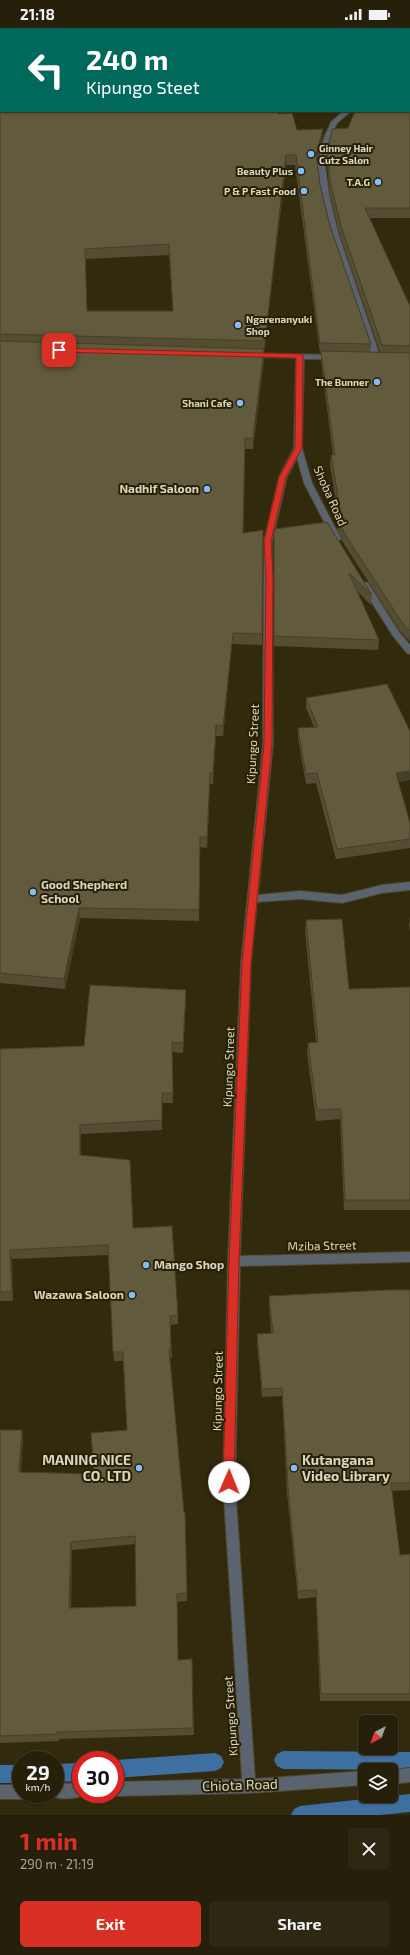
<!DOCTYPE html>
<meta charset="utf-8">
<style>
body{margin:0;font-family:"Exo 2",sans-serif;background:#2e2813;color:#f1f3f6;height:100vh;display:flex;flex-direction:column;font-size:15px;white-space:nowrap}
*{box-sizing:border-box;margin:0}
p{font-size:13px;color:#a4a39c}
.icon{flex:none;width:22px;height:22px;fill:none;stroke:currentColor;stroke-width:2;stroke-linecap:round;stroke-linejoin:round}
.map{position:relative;height:1787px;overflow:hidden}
.details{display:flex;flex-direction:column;background:#26200a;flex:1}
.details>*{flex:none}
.banner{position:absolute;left:0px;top:0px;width:410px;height:84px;box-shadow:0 1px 3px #0004,0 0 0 1px #423e2b;background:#00695c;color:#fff;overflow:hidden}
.needle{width:26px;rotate:221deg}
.fabs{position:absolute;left:358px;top:1687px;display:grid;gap:8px}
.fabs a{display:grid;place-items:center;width:40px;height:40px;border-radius:6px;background:#26200a;box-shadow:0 1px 3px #0004,0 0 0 1px #423e2b;font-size:20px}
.speed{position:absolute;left:12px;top:1723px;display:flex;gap:8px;font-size:20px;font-weight:700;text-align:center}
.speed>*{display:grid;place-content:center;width:52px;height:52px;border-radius:50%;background:#26200a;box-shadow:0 1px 3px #0004,0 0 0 1px #423e2b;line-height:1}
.speed small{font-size:10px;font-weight:400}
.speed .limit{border:6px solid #d22;background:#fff;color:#111}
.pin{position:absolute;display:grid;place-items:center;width:34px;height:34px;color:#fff;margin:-17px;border-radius:8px;box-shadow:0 2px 6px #0006}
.me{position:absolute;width:44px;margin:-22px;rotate:1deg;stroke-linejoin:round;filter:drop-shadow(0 0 3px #0008)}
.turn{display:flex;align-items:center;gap:14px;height:84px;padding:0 20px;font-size:18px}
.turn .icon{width:52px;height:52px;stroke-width:2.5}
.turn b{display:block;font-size:28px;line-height:34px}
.round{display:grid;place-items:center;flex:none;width:42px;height:42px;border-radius:6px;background:#2e2813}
.overview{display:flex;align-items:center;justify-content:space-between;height:68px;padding:0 20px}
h1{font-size:24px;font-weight:700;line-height:30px;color:#d93025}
.action{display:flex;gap:8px;margin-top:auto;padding:8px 20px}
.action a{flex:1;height:46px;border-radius:6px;background:#d93025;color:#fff;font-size:16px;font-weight:700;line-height:46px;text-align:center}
.action a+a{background:#2e2813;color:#f1f3f6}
.status{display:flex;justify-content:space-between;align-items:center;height:28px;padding:0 20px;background:#26200a;direction:ltr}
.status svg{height:11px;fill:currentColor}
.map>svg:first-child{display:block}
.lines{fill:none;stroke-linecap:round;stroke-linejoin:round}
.stream{fill:#3e6fa1;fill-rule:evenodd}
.minor-casing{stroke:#4d462a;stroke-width:2}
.minor{fill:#5a636e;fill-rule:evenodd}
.wall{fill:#544d34;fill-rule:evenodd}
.shaded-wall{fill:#453f2a}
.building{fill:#625a3c;stroke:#453f2a;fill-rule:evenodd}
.route{fill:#d93025;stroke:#8d1f18}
.poi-dot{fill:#82bcfa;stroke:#282003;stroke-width:1.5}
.labels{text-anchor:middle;stroke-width:4;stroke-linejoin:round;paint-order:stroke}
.far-poi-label{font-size:10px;font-weight:bold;fill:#dad6c5;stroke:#282003;text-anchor:end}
.poi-label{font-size:12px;font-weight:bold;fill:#dad6c5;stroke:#282003;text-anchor:end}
.street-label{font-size:12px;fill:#dad6c5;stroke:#282003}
.near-poi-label{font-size:14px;font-weight:bold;fill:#dad6c5;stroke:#282003;text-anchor:end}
.near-street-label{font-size:14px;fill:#dad6c5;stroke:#282003}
</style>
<div class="status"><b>21:18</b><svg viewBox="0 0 49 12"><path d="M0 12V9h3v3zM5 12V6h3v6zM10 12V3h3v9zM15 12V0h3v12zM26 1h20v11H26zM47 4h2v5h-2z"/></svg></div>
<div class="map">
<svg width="410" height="1787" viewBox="0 0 410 1787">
<rect width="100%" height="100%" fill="#322a0d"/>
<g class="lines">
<g class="stream">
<rect x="409" y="17" width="1" height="6"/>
<rect x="0" y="40" width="1" height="6"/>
<path d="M283,1723L410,1724V1742L283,1741L277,1738L274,1732L277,1726Z"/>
<path d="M215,1725L221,1728L224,1734L221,1740L215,1743L115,1750V1732Z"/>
<path d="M81,1735V1753L55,1754V1736Z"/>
<rect x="0" y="1737" width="21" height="18"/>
<path d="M410,1766V1784L380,1787H291L294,1781L300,1778Z"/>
</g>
<defs>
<g id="minor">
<rect x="409" y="3" width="1" height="4"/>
<rect x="0" y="27" width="1" height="4"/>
<path d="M409,58H410L409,63Z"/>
<path d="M344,83H351L337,95L330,110L325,136L329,167L339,208L381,331L377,333L373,331L331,208L321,167L317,136L324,110L331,94Z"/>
<path d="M247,325L334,327L338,329L334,331H304L302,420L312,455L341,511L337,514L333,511L304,455L297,430L287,449L272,513L273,716L258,867L300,863L342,867L382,857L410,854V862L382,865L342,875L300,871L257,874L251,935L240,1228L410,1224V1234L240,1238L235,1455L255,1751L365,1743V1757L249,1765L115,1768L111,1766H115V1754L242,1751L223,1455L228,1233L241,935L263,716L264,513L279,449L294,420L296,330L250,329L246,327Z"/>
<path d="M365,554L368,555L399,604L410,617V626L407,625L393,608L362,559L361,557Z"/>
<path d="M410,1740V1754L391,1756V1742Z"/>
<path d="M81,1755V1766H86C79,1771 55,1773 50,1766H55V1756Z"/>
<path d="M0,1757H21V1766H27L26,1769L21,1771H0Z"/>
</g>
</defs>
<use href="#minor" class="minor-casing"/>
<use href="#minor" class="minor"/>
</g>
<g class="wall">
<path d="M0,0H255V1H1V7H0Z"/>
<path d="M0,68L1,83L278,86L297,102L323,101L322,111L317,132L320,157L330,198L371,316L370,324H380L340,208L330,167L327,136V126L348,100L409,83L410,70V190H369L409,276H410V613H409L400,603L344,516L337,502L338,492H339L330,437L331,427H333L321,333V325H320L295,137H286L264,324V332L253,421H245L243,505L262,606V617L232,616L223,708H216L213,756H210L207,820L200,819L199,893L80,890L65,961L0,955ZM169,227L173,283H87L85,231Z"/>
<path d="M327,494L372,567L371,577L357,563L379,612L378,622L274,618V501Z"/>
<path d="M306,670L410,703V752L398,754L410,795V820L336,831L316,755L306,756L298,710V700L314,699L306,680Z"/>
<path d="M410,889V904L409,897Z"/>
<path d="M306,892L349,961L410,959V1182H344L340,1091L316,1093L307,1025L308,1015L316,1014L305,903Z"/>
<path d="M186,962V972L183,1025L172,1024L173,1075H162V1102L81,1106V1127L133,1200L178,1287V1296L170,1297L172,1330H170L184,1484H185L187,1573L177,1574L178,1632L192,1631L194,1707L59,1711V1713L0,1715V1402H22L23,1410L21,1445L94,1446L127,1402L123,1333H114L108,1227L12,1231L13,1273H0V1021L84,1018ZM135,1516L136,1578L71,1580L72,1522Z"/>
<path d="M410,1262V1462L392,1463L400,1527L410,1526V1673H320L316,1569L298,1571L287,1465L282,1368L262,1369L257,1314V1306L271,1305L269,1276V1268Z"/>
</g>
<g class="shaded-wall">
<path d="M323,101L322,111L316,136V126Z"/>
<path d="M286,127V137L264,324L265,313Z"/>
<path d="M264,321V332L253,421V410Z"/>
<path d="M410,603V613H409Z"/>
<path d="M233,605L232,616L223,708V698Z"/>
<path d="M216,697V708L213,756V745Z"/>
<path d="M410,743V752L395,755L396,745Z"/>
<path d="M210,745V756L207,820V809Z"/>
<path d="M79,880L80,890L65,961L64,951Z"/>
<path d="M186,962V972L183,1025V1015Z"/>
<path d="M80,1097L81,1106V1137L80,1127Z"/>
<path d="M10,1222L12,1231L13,1273L12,1263Z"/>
<path d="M22,1402L23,1410L20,1453L19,1444Z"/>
<path d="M71,1514L72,1522L70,1587L69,1580Z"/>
</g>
<g class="building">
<rect x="82" y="0" width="173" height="1"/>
<path d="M0,68H1V83H277L278,86L292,85L297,102L323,101L316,126L320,157L330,198L371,316L320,315L296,127H286L265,313L0,306ZM169,216L173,283H87L85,221Z"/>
<path d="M409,70H410V180H365L409,276H410V318L382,317L341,198L331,157L327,126L332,101L348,100L355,83H409Z"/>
<path d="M0,313L264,321L253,410H245L243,505L263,502L262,606L233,605L223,698L216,697L213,745H210L207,809H200L199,882L79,880L64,951L0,945Z"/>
<path d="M321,323L410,325V603L401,593L345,506L338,492H342L331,427H335Z"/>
<path d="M327,494L372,567L349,545L379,612L274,608V501Z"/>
<path d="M387,656L410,703V743L396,745L410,795V811L337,821L317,745L306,746L298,700L318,699L306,670Z"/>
<path d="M342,891L349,961L410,959V1172H345L341,1081L317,1082L308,1015L318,1014L306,892Z"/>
<path d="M90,957L186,962L183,1015L172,1014L173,1065H162V1092L80,1097V1127L130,1132L133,1200L172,1198L178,1287L170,1288L171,1321H169L184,1484H185L187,1565L177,1566L178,1632L192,1631L193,1700L57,1704V1706L0,1708V1402H22L19,1444L94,1446L91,1405L127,1402L123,1324H113L108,1217L10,1222L12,1263L0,1264V1021L84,1018ZM135,1508L136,1578L69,1580L71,1514Z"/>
<path d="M387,1262H410V1455H391L400,1527L410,1526V1666H321L316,1562L298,1563L288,1458L282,1360L262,1361L257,1306L273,1305L269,1268Z"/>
</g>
<path class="route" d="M59,320L300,326L303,328L302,420L286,449L271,513L273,549L272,716L251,935L239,1233L234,1454L233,1458L229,1460L225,1458L223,1454L229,1233L242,935L264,716L266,549L264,513L279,449L295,420L296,330L57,324L56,322Z"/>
<g class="poi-dot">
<circle cx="311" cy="126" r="4"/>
<circle cx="301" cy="143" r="4"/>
<circle cx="378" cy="154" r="4"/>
<circle cx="304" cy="163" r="4"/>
<circle cx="238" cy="297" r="4"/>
<circle cx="377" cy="354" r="4"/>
<circle cx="240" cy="375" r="4"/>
<circle cx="207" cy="461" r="4"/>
<circle cx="33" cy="864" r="4"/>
<circle cx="146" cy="1237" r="4"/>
<circle cx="132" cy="1267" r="4"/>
<circle cx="139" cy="1440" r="4"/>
<circle cx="294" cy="1440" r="4"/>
</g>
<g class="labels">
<g class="far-poi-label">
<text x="319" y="124" text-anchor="start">Ginney Hair<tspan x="319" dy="12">Cutz Salon</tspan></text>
<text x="293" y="147">Beauty Plus</text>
<text x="370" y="158">T.A.G</text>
<text x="296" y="167">P &amp; P Fast Food</text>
<text x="246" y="295" text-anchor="start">Ngarenanyuki<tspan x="246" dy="12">Shop</tspan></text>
<text x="369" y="358">The Bunner</text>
<text x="232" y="379">Shani Cafe</text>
</g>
<g class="poi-label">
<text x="199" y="465">Nadhif Saloon</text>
<text x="41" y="861" text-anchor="start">Good Shepherd<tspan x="41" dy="14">School</tspan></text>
<text x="154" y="1241" text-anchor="start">Mango Shop</text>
<text x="124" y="1271">Wazawa Saloon</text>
</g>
<g class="street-label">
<text transform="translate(330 468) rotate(66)" y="4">Shoba Road</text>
<text transform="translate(253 716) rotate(-87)" y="4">Kipungo Street</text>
<text transform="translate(229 1039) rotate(-88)" y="4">Kipungo Street</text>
<text transform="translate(322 1218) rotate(-1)" y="4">Mziba Street</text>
<text transform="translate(218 1363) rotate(-89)" y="4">Kipungo Street</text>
<text transform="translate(231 1688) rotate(-94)" y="4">Kipungo Street</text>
</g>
<g class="near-poi-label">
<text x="131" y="1437">MANING NICE<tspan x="131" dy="16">CO. LTD</tspan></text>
<text x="302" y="1437" text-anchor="start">Kutangana<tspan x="302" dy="16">Video Library</tspan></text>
</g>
<g class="near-street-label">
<text transform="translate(240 1757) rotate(-2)" y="5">Chiota Road</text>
</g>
</g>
</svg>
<div class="fabs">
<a><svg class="needle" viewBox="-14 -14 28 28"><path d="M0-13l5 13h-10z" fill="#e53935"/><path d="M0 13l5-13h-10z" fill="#a4a39c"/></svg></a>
<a><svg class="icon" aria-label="layers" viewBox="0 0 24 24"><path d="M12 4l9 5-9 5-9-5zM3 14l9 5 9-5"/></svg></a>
</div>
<div class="speed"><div>29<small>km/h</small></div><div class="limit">30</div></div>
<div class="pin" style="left:59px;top:322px;background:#d93025"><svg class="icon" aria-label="arrive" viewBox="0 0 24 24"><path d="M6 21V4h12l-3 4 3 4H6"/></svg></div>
<svg class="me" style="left:229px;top:1454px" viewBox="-20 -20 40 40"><circle r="19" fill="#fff"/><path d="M0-13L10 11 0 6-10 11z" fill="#d93025"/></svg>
<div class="banner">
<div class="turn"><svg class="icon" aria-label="left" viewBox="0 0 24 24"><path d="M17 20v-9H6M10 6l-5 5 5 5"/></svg><div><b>240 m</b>Kipungo Steet</div></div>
</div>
</div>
<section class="details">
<div class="overview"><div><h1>1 min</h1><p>290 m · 21:19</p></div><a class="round"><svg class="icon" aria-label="close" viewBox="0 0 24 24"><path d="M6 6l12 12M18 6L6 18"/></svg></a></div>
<div class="action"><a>Exit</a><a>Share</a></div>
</section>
